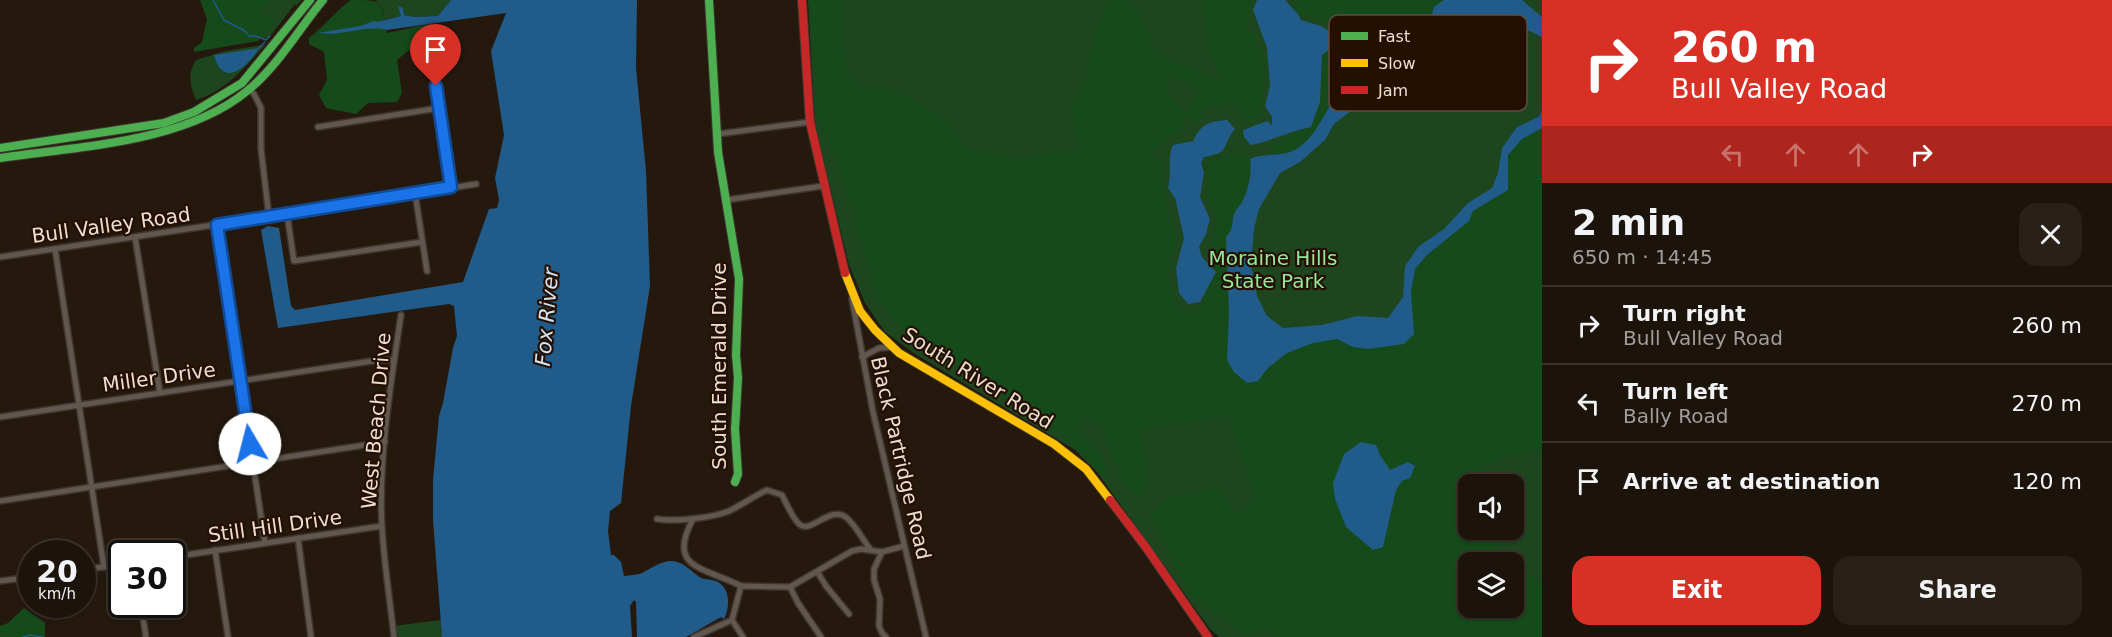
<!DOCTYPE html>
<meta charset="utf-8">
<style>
body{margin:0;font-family:"DejaVu Sans",sans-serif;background:#292018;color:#f1f3f6;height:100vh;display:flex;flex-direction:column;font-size:22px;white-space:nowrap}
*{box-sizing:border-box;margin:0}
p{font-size:20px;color:#a09e9c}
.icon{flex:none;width:33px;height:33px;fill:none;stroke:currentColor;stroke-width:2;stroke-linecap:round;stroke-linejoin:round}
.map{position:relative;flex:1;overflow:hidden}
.drawer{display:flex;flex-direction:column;background:#1c130a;width:570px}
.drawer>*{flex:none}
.banner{background:#d93025;color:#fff;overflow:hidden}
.controls{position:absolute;left:1458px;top:474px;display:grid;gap:12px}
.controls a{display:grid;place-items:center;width:66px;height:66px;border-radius:12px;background:#1c130a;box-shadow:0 2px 4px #0004,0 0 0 2px #3a322b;font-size:30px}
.speed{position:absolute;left:18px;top:540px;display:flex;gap:12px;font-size:30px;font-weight:700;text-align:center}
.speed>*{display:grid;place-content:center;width:78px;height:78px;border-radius:50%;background:#1c130a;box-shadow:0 2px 4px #0004,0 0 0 2px #3a322b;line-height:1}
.speed small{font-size:15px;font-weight:400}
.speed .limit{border:3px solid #111;border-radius:9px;background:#fff;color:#111}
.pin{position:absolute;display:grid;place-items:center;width:51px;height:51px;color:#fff;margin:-62px -26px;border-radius:50% 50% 50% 0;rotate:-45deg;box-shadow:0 0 6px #0007}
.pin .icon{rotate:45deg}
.me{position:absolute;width:66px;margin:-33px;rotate:352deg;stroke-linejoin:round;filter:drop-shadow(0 0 4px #0008)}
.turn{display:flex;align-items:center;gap:21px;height:126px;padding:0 30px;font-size:27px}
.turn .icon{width:78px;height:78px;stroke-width:2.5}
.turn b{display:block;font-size:42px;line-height:51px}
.lanes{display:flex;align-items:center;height:57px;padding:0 30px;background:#0003;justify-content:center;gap:30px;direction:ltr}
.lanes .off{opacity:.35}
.round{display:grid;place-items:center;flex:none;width:63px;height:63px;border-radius:18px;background:#292018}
.headline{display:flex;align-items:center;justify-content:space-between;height:102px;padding:0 30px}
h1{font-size:36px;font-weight:600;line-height:45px}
.button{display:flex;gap:12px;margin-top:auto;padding:12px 30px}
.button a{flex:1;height:69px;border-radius:18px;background:#d93025;color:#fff;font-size:24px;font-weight:600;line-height:69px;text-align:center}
.button a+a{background:#292018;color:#f1f3f6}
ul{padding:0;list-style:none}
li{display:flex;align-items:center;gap:18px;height:78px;padding:0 30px;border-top:2px solid #3a322b}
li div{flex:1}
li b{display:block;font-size:22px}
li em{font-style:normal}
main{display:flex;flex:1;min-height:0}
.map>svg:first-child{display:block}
.green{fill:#1d461e;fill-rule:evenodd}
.forest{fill:#154a1a;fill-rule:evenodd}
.water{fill:#215b8a}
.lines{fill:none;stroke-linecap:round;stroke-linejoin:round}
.stream{stroke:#215b8a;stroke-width:1.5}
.street-casing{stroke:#3e352e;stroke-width:8}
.fast-casing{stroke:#3e352e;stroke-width:10}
.slow-casing{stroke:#3e352e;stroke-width:10}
.jam-casing{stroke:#3e352e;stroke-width:10}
.street{stroke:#60574f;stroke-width:5}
.fast{stroke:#4caf50;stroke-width:8}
.slow{stroke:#ffc107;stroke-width:8}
.jam{stroke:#c62828;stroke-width:8}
.route-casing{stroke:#114b97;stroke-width:15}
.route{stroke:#1a73e8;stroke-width:10}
.labels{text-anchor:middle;stroke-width:4.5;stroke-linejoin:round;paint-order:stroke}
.street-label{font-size:20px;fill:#edded2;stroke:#240f00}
.park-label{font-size:20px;fill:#95e899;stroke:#240f00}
.water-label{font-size:21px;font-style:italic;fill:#d3e3f3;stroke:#240f00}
.key{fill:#240f00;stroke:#604d3f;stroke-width:1.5}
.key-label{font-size:16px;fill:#edded2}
</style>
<main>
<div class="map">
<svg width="1542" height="637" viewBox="0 0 1542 637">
<rect width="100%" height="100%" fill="#25190e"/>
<g class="green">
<path d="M271,0H302L296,6L295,4L268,39L260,37L263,33L255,8L265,6Z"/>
<path d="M375,0H451L438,16L415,17L404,15L401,10V16L384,20C384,11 382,4 375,0Z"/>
<path d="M808,0H1542V637H1219L1210,629L1097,472L1075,450L915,354L885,332L865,303L849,265L815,124ZM1468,484H1514V530H1468ZM1468,562H1514V608H1468Z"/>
<path d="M262,45H265C245,67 226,91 196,100C190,84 187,75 196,60L226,51Z"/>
<path d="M441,620L442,637H394L393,626Z"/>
</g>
<g class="forest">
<path d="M200,0H271L266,6L256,8L277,21L258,41L194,52V48L202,42L207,19Z"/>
<path d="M351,0C387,0 380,1 387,33L429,24L430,33L397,60L402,93L397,102L368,103L356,114L326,108L319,95L327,80L324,52L309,44V38C325,26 335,11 351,0Z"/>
<path d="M811,0H841L845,69L861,88L879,87L902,94L947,120L966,150L1022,158L1079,150L1072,107L1086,79L1095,34L1109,0C1113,0 1119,0 1124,0C1139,5 1151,40 1157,55L1221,81L1210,54L1202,0H1250L1247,25L1266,62L1261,116L1247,121L1237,104L1206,106L1202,118L1194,124L1184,114L1183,127L1158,145L1151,155L1163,164L1164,197L1176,237L1168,277L1176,304L1185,313L1201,308L1216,272L1211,250L1216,227L1211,205L1206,196L1208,163L1226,156L1245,154L1250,159L1251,170L1242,202L1234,214L1228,285L1227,360L1258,381L1268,368L1287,353L1313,343L1337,339L1353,347L1414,334L1411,292L1415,269L1427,255L1468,221L1473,211L1508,190V155L1522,139L1542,128V450C1513,454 1487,458 1468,481L1473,484H1468V530H1500L1497,546L1503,562H1468V608H1514V569L1542,581V637H1276L1272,631L1245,634L1190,595L1151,515L1166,498L1220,488L1233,512L1248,510L1255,493L1229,416L1140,430L1148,470L1143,499L1120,477L1101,424L1082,415L1079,431L1104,456L1108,480L1064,437L905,330L879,302L839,164L817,116ZM1169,74L1199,89L1195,101L1184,113L1168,94Z"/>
<path d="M1293,0H1444L1434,7L1446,34L1444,40H1425L1401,62L1347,85L1330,104L1314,133L1297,149L1274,155L1272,146L1311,126L1320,102L1322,55L1332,47L1354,22L1334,24L1298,14Z"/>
<path d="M24,608L45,623V637H0V626L8,623Z"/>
</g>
<g class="water">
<path d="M451,0H637L636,68L646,171L650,286L631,406L621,503L610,511L608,531L611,555H614L621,562L624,576C630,575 637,575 642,573C651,568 663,560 673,561C683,562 690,570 698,576C703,580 710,579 716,581C731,588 730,607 724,619L721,617L686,637H637L636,602L634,600L630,606L632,637H442L433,520V480L439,416L443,403L453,348L457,336L454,306L449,304L278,328L261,230L268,226L279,228L291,306L295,310L463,282L489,209L497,208L499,200L495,178L504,135L491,51L506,13L387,30C365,24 342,37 318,33L360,26L374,21L377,22L401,16L398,6L403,8L404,15L415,17L438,16Z"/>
<path d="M1257,0H1285L1298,14L1301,20L1321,26L1331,32L1344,29L1354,22L1366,43L1350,54L1332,47L1322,55L1320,102L1311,127C1290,131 1272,141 1251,145L1244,137L1243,130L1267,121L1272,125V117L1265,106L1270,86L1267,48L1253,10Z"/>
<path d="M1444,0H1522L1542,17V37C1537,35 1530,30 1525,30C1500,27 1454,56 1439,74L1416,76L1391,93L1361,103L1334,124L1325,140L1300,162L1280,173L1259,209L1254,229L1251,266L1257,296L1267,316L1283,328L1322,325L1357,316L1388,318L1403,297L1405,266L1418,247L1444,229L1468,203L1492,188L1498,173L1502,148L1517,127L1540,116L1542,110V128L1522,139L1508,155V190L1473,211L1469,221L1427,255L1415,269L1411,292L1414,334L1404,344L1368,349L1353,347L1337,339L1313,343L1287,353L1268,368L1258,381L1247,383L1234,372L1227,360L1229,313L1226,237C1234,229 1231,224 1234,215C1235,210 1240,206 1242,202C1249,189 1252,173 1250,159C1265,152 1284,158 1298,148C1321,133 1325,104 1346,87C1361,74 1385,73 1401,63C1410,57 1417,47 1425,40H1444L1446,33L1430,21L1434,7Z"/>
<path d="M259,48C249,66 223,90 214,55Z"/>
<path d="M1227,120L1235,129C1221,145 1232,153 1204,157L1201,163L1204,172L1200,197L1210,219L1206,234L1199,247L1202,257L1216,272L1200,302L1188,304L1179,293L1176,268L1184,238L1175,198L1168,188C1172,174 1167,157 1173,145L1193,141C1202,123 1208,122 1227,120Z"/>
<path d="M1361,442L1376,445L1380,455L1390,470L1408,462L1415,466L1410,478L1402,481L1396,490L1383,547L1373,550L1346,527L1335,499L1333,483L1344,454Z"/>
</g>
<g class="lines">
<g class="stream">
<path d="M213,0L224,20L245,31L249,36H256L266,40L270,36"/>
<path d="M259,48L265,42"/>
<path d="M23,637L30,635L42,637"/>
</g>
<defs>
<g id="street">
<path d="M430,41L451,187"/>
<path d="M248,88L254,94L261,108V149L269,217"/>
<path d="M318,127L439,108"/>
<path d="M718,134L810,122"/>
<path d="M415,193L427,271"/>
<path d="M726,200L823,186"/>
<path d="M287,214L294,261L422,242"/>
<path d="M217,225L265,543"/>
<path d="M135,237L160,393"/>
<path d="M55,249L104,567"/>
<path d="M0,257L287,214L476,184"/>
<path d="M852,299L873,412L926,637"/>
<path d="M862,357L879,348L892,347"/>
<path d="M0,417L379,360H394"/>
<path d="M0,501L385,442"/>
<path d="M657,519C674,522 712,518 729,511C742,505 754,496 767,490L782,495C786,503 792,517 799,524C811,535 830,504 847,518C856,526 863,540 870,549"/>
<path d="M693,519C666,569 704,567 741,586L732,620L694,637"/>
<path d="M298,538L311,637"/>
<path d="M215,550L228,637"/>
<path d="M882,552L874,569V580L880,599L879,626L882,633L886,637"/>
<path d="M172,557L382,526"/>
<path d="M82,570L122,564"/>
<path d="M818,573L826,586L849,614"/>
<path d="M0,581L32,577"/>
<path d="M741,586L790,587L852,551L861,549L882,552L904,546"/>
<path d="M790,587L798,603L821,637"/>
<path d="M141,604L146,637"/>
<path d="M732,620L743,637"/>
<path d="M394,637C390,600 384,563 382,527C378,461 391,381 401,315"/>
</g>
<g id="fast">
<path d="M709,0L718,152L739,279L736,355L738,378L735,429L738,474L735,482"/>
<path d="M0,148L164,123L194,112L242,83L310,0"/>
<path d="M0,158C79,146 184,143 247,91C278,66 298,30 323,0"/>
</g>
<path id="slow" d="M845,273L860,311L875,330L899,353L1054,444L1086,469L1110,500"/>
<g id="jam">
<path d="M802,0L810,122L845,273"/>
<path d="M1110,500L1145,546L1208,637"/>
</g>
</defs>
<use href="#street" class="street-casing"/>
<use href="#fast" class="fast-casing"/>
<use href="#slow" class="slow-casing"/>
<use href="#jam" class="jam-casing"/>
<use href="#street" class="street"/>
<use href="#fast" class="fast"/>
<use href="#slow" class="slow"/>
<use href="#jam" class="jam"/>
</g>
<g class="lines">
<defs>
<path id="route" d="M250,444L217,225L451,187L436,86"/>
</defs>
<use href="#route" class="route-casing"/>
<use href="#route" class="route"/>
</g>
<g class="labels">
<g class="street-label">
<text transform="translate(111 225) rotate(-8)" y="7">Bull Valley Road</text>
<text transform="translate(719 366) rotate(-90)" y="7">South Emerald Drive</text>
<text transform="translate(159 377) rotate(-8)" y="7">Miller Drive</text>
<text transform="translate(978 378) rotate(32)" y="7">South River Road</text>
<text transform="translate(376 421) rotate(-85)" y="7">West Beach Drive</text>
<text transform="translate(901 458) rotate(77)" y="7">Black Partridge Road</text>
<text transform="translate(275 526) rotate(-8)" y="7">Still Hill Drive</text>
</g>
<g class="park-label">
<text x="1273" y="265">Moraine Hills<tspan x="1273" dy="23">State Park</tspan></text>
</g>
<g class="water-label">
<text transform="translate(547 317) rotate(-85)" y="7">Fox River</text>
</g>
</g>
<rect x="1329" y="15" width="198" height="96" rx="9" class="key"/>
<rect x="1341" y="32" width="27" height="8" fill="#4caf50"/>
<rect x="1341" y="59" width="27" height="8" fill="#ffc107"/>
<rect x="1341" y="86" width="27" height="8" fill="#c62828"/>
<g class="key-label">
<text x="1378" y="42">Fast</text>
<text x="1378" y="69">Slow</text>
<text x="1378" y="96">Jam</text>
</g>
</svg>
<div class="controls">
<a><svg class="icon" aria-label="sound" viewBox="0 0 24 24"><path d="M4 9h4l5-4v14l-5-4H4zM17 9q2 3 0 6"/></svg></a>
<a><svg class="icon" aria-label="layers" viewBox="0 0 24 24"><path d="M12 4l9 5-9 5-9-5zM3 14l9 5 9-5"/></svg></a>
</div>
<div class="speed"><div>20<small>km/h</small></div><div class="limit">30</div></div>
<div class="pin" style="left:436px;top:86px;background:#d93025"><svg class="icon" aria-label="arrive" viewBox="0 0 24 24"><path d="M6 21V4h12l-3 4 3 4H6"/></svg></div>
<svg class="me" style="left:250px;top:444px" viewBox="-20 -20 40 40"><circle r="19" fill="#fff"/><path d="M0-13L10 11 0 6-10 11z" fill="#1a73e8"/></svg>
</div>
<section class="drawer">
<div class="banner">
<div class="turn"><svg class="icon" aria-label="right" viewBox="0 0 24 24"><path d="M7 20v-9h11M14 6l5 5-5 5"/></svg><div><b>260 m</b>Bull Valley Road</div></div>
<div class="lanes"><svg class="icon off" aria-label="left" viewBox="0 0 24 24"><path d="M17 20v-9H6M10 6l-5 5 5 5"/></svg><svg class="icon off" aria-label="ahead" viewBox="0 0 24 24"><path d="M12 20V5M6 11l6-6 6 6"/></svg><svg class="icon off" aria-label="ahead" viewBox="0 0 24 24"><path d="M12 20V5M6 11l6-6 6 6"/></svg><svg class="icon" aria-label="right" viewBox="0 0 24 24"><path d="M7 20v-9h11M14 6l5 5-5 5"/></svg></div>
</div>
<div class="headline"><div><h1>2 min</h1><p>650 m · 14:45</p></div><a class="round"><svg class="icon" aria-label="close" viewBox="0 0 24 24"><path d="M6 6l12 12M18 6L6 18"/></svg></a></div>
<ul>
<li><svg class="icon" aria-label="right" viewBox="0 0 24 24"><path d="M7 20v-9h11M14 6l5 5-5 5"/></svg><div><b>Turn right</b><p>Bull Valley Road</p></div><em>260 m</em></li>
<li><svg class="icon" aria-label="left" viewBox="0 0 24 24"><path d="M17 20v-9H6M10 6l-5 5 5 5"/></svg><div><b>Turn left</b><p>Bally Road</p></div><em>270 m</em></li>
<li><svg class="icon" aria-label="arrive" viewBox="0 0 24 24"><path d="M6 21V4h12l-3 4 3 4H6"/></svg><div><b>Arrive at destination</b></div><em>120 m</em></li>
</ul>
<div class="button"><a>Exit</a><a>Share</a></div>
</section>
</main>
